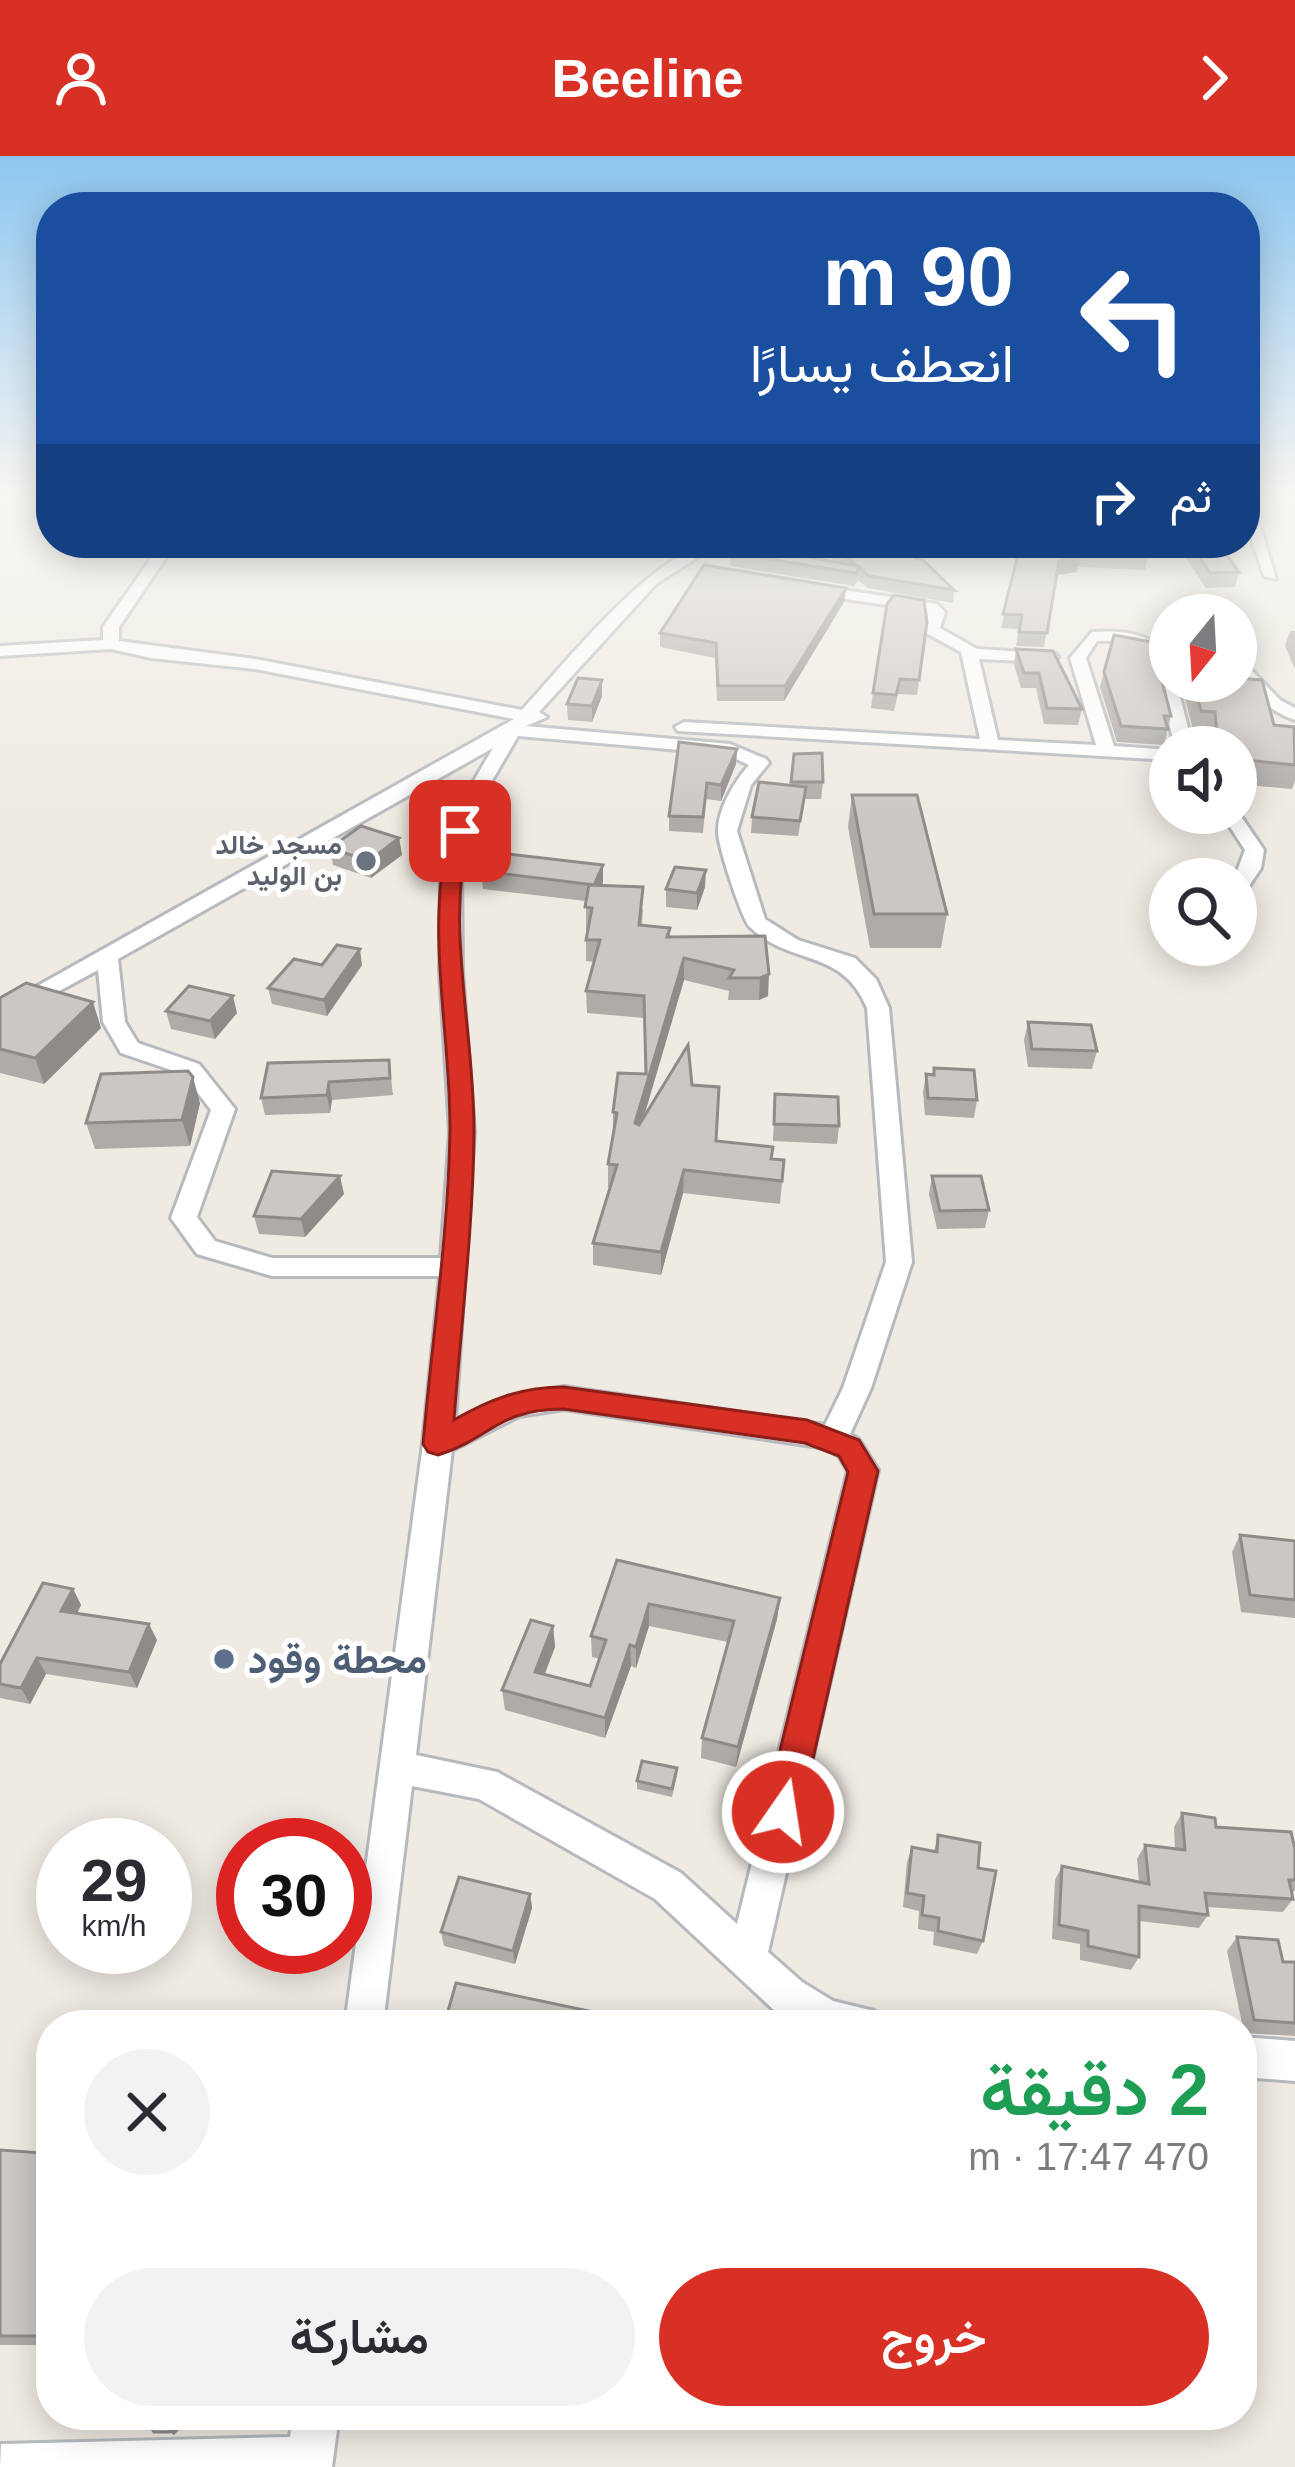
<!DOCTYPE html>
<html lang="ar">
<meta charset="utf-8">
<style>
body{margin:0;font-family:Arial,Vazirmatn,sans-serif;background:#f2f2f3;color:#2b2b33;direction:rtl;height:100vh;display:flex;flex-direction:column;font-size:45px;white-space:nowrap}
*{box-sizing:border-box;margin:0}
p{font-size:39px;color:#7c7c81}
.icon{flex:none;width:66px;height:66px;fill:none;stroke:currentColor;stroke-width:2;stroke-linecap:round;stroke-linejoin:round}
.map{position:relative;flex:1;overflow:hidden;direction:ltr}
.drawer{position:absolute;left:36px;top:1854px;width:1221px;height:420px;display:flex;flex-direction:column;background:#fff;border-radius:48px;box-shadow:0 6px 30px #0003;direction:rtl}
.drawer>*{flex:none}
.guide{position:absolute;left:36px;top:36px;width:1224px;height:366px;border-radius:48px;box-shadow:0 6px 30px #0003;direction:rtl;background:#1a4fa0;color:#fff;overflow:hidden}
.needle{width:78px;rotate:198deg}
.tools{position:absolute;left:1149px;top:438px;display:grid;gap:24px}
.tools a{display:grid;place-items:center;width:108px;height:108px;border-radius:50%;background:#fff;box-shadow:0 6px 30px #0003;font-size:60px}
.speed{position:absolute;left:36px;top:1662px;display:flex;gap:24px;font-size:60px;font-weight:700;text-align:center}
.speed>*{display:grid;place-content:center;width:156px;height:156px;border-radius:50%;background:#fff;box-shadow:0 6px 30px #0003;line-height:1}
.speed small{font-size:30px;font-weight:400}
.speed .limit{border:18px solid #d22;background:#fff;color:#111}
.pin{position:absolute;display:grid;place-items:center;width:102px;height:102px;color:#fff;margin:-51px;border-radius:24px;box-shadow:0 6px 18px #0006}
.me{position:absolute;width:132px;margin:-66px;rotate:13deg;stroke-linejoin:round;filter:drop-shadow(0 0 9px #0008)}
.turn{display:flex;align-items:center;gap:42px;height:252px;padding:0 48px;font-size:54px}
.turn .icon{width:156px;height:156px;stroke-width:2.5}
.turn b{display:block;font-size:84px;line-height:102px}
.then{display:flex;align-items:center;height:114px;padding:0 48px;background:#0003;gap:24px;font-size:45px}
.round{display:grid;place-items:center;flex:none;width:126px;height:126px;border-radius:63px;background:#f2f2f3}
.overview{display:flex;align-items:center;justify-content:space-between;height:204px;padding:0 48px}
h1{font-size:72px;font-weight:600;line-height:90px;color:#1e9e55}
.button{display:flex;gap:24px;margin-top:auto;padding:24px 48px}
.button a{flex:1;height:138px;border-radius:72px;background:#d93025;color:#fff;font-size:48px;font-weight:600;line-height:138px;text-align:center}
.button a+a{background:#f2f2f3;color:#2b2b33}
header{display:flex;justify-content:space-between;align-items:center;height:156px;padding:0 48px;background:#d93025;color:#fff;font-size:54px;font-weight:600}
.map>svg:first-child{display:block}
.lines{fill:none;stroke-linecap:round;stroke-linejoin:round}
.minor-casing{stroke:#b6babe;stroke-width:6}
.minor{fill:#fff;fill-rule:evenodd}
.wall{fill:#afaba7}
.shaded-wall{fill:#8f8b88}
.building{fill:#ccc7c2;stroke:#8f8b88;stroke-width:3}
.route{fill:#d93025;stroke:#8d1f18;stroke-width:3}
.worship-dot{fill:#6b7280;stroke:#fff;stroke-width:4.5}
.service-dot{fill:#5c6f8a;stroke:#fff;stroke-width:4.5}
.labels{text-anchor:middle;stroke-width:10;stroke-linejoin:round;paint-order:stroke}
.far-worship-label{font-size:27px;font-weight:bold;fill:#5b616d;stroke:#fff;text-anchor:end}
.near-service-label{font-size:39px;font-weight:bold;fill:#4e5e75;stroke:#fff;text-anchor:start}
</style>
<header><svg class="icon" aria-label="forward" viewBox="0 0 24 24"><path d="M9 5l7 7-7 7"/></svg>Beeline<svg class="icon" aria-label="person" viewBox="0 0 24 24"><circle cx="12" cy="8" r="4"/><path d="M4 21q1-7 8-7t8 7"/></svg></header>
<div class="map">
<svg width="1295" height="2311" viewBox="0 0 1295 2311">
<rect width="100%" height="100%" fill="#efebe3"/>
<g class="lines">
<defs>
<g id="minor">
<path d="M1245,342L1252,343L1276,423L1264,420L1245,364Z"/>
<path d="M162,387H176L119,471V485L255,503L522,554C564,509 659,387 720,387L656,428L539,556L547,561L526,570L730,588L766,603L769,607L751,629L737,675L765,763L798,784L855,802L876,823L889,852L912,1106L871,1232L850,1278L859,1284L878,1314L768,1796L802,1826L833,1845L874,1855L879,1869H800L774,1854L655,1743L479,1643L412,1630L383,1869H345L423,1288L440,1120H272L197,1098L171,1062L211,954L183,918L121,897L103,866L98,814L0,867V851L514,563L255,513L151,502L111,493L0,500V490L103,484V471ZM518,580L726,598L749,609C735,625 718,652 718,675C717,687 742,764 750,771C791,811 842,791 867,852L886,1106L843,1232L825,1269L564,1231L513,1239L455,1264L474,976L462,815L461,707L486,635ZM493,592L468,635L441,707L440,815L450,976L441,1102H272L215,1085L197,1061L235,953L199,908L138,887L125,866L118,803ZM564,1253L826,1292L839,1300L848,1315L737,1768L681,1717L497,1616L416,1599L452,1294L519,1260Z"/>
<path d="M810,429L937,448L945,456L940,472L977,493L1056,498L1058,501L1050,506L979,503L998,584L1096,589L1070,502L1092,476C1120,474 1147,477 1168,496L1170,525H1176L1193,591H1175L1152,498C1135,486 1118,484 1097,485L1086,502L1114,590L1170,594V604L678,575L675,571L684,566L980,583L961,496L926,477L927,455L805,437L802,434Z"/>
<path d="M1236,498L1280,544L1295,552V564C1268,555 1236,528 1236,498Z"/>
<path d="M1236,653L1264,694L1261,712L1243,739L1236,741L1234,723L1245,694L1221,657H1236Z"/>
<path d="M1242,1881L1295,1885V1925L1242,1921Z"/>
<path d="M293,2259H339L332,2311H0L1,2288L290,2281Z"/>
</g>
</defs>
<use href="#minor" class="minor-casing"/>
<use href="#minor" class="minor"/>
</g>
<g class="wall">
<path d="M814,387H913L915,402L954,434L953,447L868,432L858,424L854,430L730,410L731,397L836,406Z"/>
<path d="M1021,387H1129L1148,400L1145,414L1079,411L1078,409L1077,416L1056,419L1044,491L1016,490L1019,473L1001,472Z"/>
<path d="M1183,387H1218L1239,416L1235,431L1206,432L1181,394Z"/>
<path d="M846,432L844,446L784,545H717L715,502L660,491V477Z"/>
<path d="M927,466L917,539L898,538L894,555L871,552L873,537Z"/>
<path d="M1290,475H1295V513L1285,490Z"/>
<path d="M1114,479L1171,560L1164,589L1117,586L1100,531Z"/>
<path d="M1016,493L1082,553L1078,569L1044,568L1036,532H1021L1014,509Z"/>
<path d="M602,524V540L592,566L568,564L567,548Z"/>
<path d="M1181,525H1236L1274,569L1295,579V624L1292,633L1236,628V591H1209L1208,579L1194,578Z"/>
<path d="M737,593L736,608L721,645L706,643L703,677L669,675V660Z"/>
<path d="M794,598L823,626L821,643H805L798,680L751,677L752,661L791,630Z"/>
<path d="M852,639L947,758L941,792H870L848,671Z"/>
<path d="M399,682L402,699L371,722L333,709L330,692Z"/>
<path d="M481,715L603,726L602,730L643,753L642,769L670,772V781L765,780L768,840L759,844H728L729,835L684,824L644,961L692,929L717,985L772,1003L784,1004L780,1048L683,1037L661,1119L593,1109V1087L610,1031H608V1008L613,979V956L645,918L644,862L587,857L586,835L594,806L586,805V745L483,733Z"/>
<path d="M705,731L697,754L666,751V733Z"/>
<path d="M322,809H362L327,860L272,848L268,832Z"/>
<path d="M0,842L101,872L44,928L0,917Z"/>
<path d="M166,855L237,857L215,883L171,873Z"/>
<path d="M1028,866L1097,895L1092,913L1028,911L1024,884Z"/>
<path d="M389,904L393,939L332,944L330,957L265,959L261,942Z"/>
<path d="M934,912L977,944L974,962L925,959L923,936L926,918H933Z"/>
<path d="M775,938L839,970L837,988L773,985Z"/>
<path d="M200,947L190,990L95,993L86,967Z"/>
<path d="M932,1020L989,1054L985,1072L937,1073L929,1038Z"/>
<path d="M344,1038L305,1081L259,1078L254,1060Z"/>
<path d="M1240,1379L1295,1385V1462L1241,1456L1232,1396Z"/>
<path d="M617,1404L780,1442L777,1463L736,1611L701,1602L702,1582L728,1486L649,1470L636,1512L631,1510L605,1582L505,1554L502,1534L553,1470L555,1491L545,1518L590,1530L600,1503L592,1501L591,1480Z"/>
<path d="M73,1433L81,1449L77,1457L157,1484L137,1532L46,1518L30,1548L0,1542V1508Z"/>
<path d="M677,1620L672,1641L637,1633V1625Z"/>
<path d="M1182,1657L1216,1671L1295,1693V1734L1292,1738L1293,1743L1283,1756L1207,1751L1208,1759L1199,1772L1139,1765V1801L1131,1814L1080,1804V1788L1052,1783L1055,1724L1062,1710L1139,1726L1137,1703L1145,1689L1175,1693L1174,1671Z"/>
<path d="M938,1679L978,1712L983,1785L977,1798L933,1789L934,1776L918,1773L919,1755L903,1751L907,1706L912,1691L934,1695Z"/>
<path d="M530,1738L532,1752L515,1808L444,1790L441,1776Z"/>
<path d="M1237,1781L1283,1806H1295V1880L1244,1877L1227,1795Z"/>
<path d="M0,1994L43,1997L51,2004V2189H0Z"/>
</g>
<g class="shaded-wall">
<path d="M1079,402L1077,416L1056,419L1059,405Z"/>
<path d="M846,432L844,446L784,545L785,530Z"/>
<path d="M602,524V540L592,566V550Z"/>
<path d="M737,593L736,608L721,645V629Z"/>
<path d="M399,682L402,699L371,722L369,705Z"/>
<path d="M603,709V726L595,746L594,729Z"/>
<path d="M706,714L705,731L697,754V737Z"/>
<path d="M360,793L362,809L327,860L324,844Z"/>
<path d="M684,802V824L635,990V967Z"/>
<path d="M769,818L768,840L759,844L760,822Z"/>
<path d="M233,840L237,857L215,883L210,865Z"/>
<path d="M93,846L101,872L44,928L35,902Z"/>
<path d="M193,921L200,947L190,990L182,964Z"/>
<path d="M329,926L332,944L330,957L327,939Z"/>
<path d="M684,1014L683,1037L661,1119V1096Z"/>
<path d="M340,1020L344,1038L305,1081L301,1063Z"/>
<path d="M73,1433L81,1449L70,1472L61,1455Z"/>
<path d="M780,1442L777,1463L736,1611L738,1591Z"/>
<path d="M649,1448V1470L636,1512V1491Z"/>
<path d="M149,1468L157,1484L137,1532L129,1516Z"/>
<path d="M553,1470L555,1491L537,1536L535,1516Z"/>
<path d="M630,1489L631,1510L605,1582V1562Z"/>
<path d="M37,1502L46,1518L30,1548L21,1532Z"/>
<path d="M530,1738L532,1752L515,1808L513,1795Z"/>
<path d="M43,1997L51,2004V2026L38,2014Z"/>
<path d="M171,2259H174L181,2272L174,2279L169,2276Z"/>
</g>
<g class="building">
<path d="M830,387H913L915,402L923,404L954,434L869,420L859,411L856,417L731,397L742,389L857,410Z"/>
<path d="M1021,387H1075L1079,402L1059,405L1047,477L1019,476L1022,459L1003,458Z"/>
<path d="M1078,387H1129L1148,400L1081,397Z"/>
<path d="M1190,387H1218L1239,416L1210,417Z"/>
<path d="M704,409L846,432L785,530H718L716,487L660,477Z"/>
<path d="M894,439L924,444L927,466L919,524L900,523L896,539L873,537L887,448Z"/>
<path d="M1178,454L1226,455V459H1180Z"/>
<path d="M1114,479L1152,486L1171,560H1164L1168,573L1121,570L1104,516Z"/>
<path d="M1016,493L1053,495L1082,553L1047,552L1039,517H1024Z"/>
<path d="M578,522L602,524L592,550L567,548Z"/>
<path d="M1236,522L1262,524L1274,569L1294,571L1295,609L1236,603V591H1218L1215,556L1201,555L1193,525H1236Z"/>
<path d="M679,586L737,593L721,629L707,627L703,661L669,660Z"/>
<path d="M822,597L823,626H791L794,598Z"/>
<path d="M759,626L806,631L800,665L752,661Z"/>
<path d="M852,639H917L947,758H874Z"/>
<path d="M361,670L399,682L369,705L330,692Z"/>
<path d="M490,696L603,709L594,729L481,715Z"/>
<path d="M675,711L706,714L697,737L666,733Z"/>
<path d="M589,729L643,731L639,769L670,772L667,781L765,780L769,818L760,822H729L734,814L684,802L635,967L639,969L688,889L692,929L719,931L716,985L773,991L771,1003L784,1004L782,1025L684,1014L661,1096L593,1087L617,1009L608,1008L617,957L613,956L618,917L646,918L644,840L586,835L600,784H586L592,752L585,751Z"/>
<path d="M337,789L360,793L324,844L268,832L294,803L322,809Z"/>
<path d="M26,827L93,846L35,902L0,893V842Z"/>
<path d="M189,830L233,840L210,865L166,855Z"/>
<path d="M1028,866L1091,869L1097,895L1032,893Z"/>
<path d="M389,904L390,922L329,926L327,939L261,942L268,907Z"/>
<path d="M934,912L974,914L977,944L928,942L926,918L934,919Z"/>
<path d="M188,915L193,921L182,964L86,967L101,918Z"/>
<path d="M775,938L838,941L839,970L774,968Z"/>
<path d="M272,1015L340,1020L301,1063L254,1060Z"/>
<path d="M932,1020H981L989,1054L940,1055Z"/>
<path d="M1240,1379L1295,1385V1444L1250,1439Z"/>
<path d="M617,1404L780,1442L738,1591L702,1582L734,1465L649,1448L636,1491L630,1489L605,1562L502,1534L531,1464L553,1470L535,1516L590,1530L606,1484L591,1480Z"/>
<path d="M43,1427L73,1433L61,1455L149,1468L129,1516L37,1502L21,1532L0,1528V1508Z"/>
<path d="M642,1605L677,1612L672,1633L637,1625Z"/>
<path d="M1182,1657L1215,1662L1216,1671L1291,1676L1295,1693V1724H1289L1293,1743L1205,1737L1208,1759L1139,1750V1801L1088,1790V1775L1059,1769L1062,1710L1149,1728L1145,1689L1185,1694Z"/>
<path d="M938,1679L980,1687L978,1712L996,1715L983,1785L938,1775L939,1762L922,1759L924,1740L907,1737L912,1691L937,1696Z"/>
<path d="M459,1721L530,1738L513,1795L441,1776Z"/>
<path d="M1237,1781L1278,1784L1283,1806H1295V1867L1254,1864Z"/>
<path d="M456,1827L655,1869H444Z"/>
<path d="M0,1994L43,1997L38,2014H51V2163L47,2180H0Z"/>
<path d="M153,2259H171L177,2268L169,2276H154L147,2265Z"/>
</g>
<linearGradient id="sky" x2="0" y2="1"><stop stop-color="#8cc6f1"/><stop offset="0.51" stop-color="#f8f6f2"/><stop offset="1" stop-color="#f8f6f2" stop-opacity="0"/></linearGradient>
<rect width="1295" height="666" fill="url(#sky)"/>
<path class="route" d="M460,669L469,675C445,774 475,878 474,978C473,1073 461,1169 454,1264C490,1243 522,1231 564,1231L807,1264L859,1284L878,1315L801,1656L796,1668L783,1673L771,1668L765,1656L848,1316L839,1300L805,1287L564,1253C497,1253 492,1282 438,1299L428,1296L423,1288C432,1185 448,1080 450,976C451,877 424,772 450,675Z"/>
<circle class="worship-dot" cx="366" cy="705" r="12"/>
<circle class="service-dot" cx="224" cy="1503" r="12"/>
<g class="labels">
<g class="far-worship-label">
<text x="342" y="698">مسجد خالد<tspan x="342" dy="31">بن الوليد</tspan></text>
</g>
<g class="near-service-label">
<text x="248" y="1517">محطة وقود</text>
</g>
</g>
</svg>
<div class="tools">
<a><svg class="needle" viewBox="-14 -14 28 28"><path d="M0-13l5 13h-10z" fill="#e53935"/><path d="M0 13l5-13h-10z" fill="#7c7c81"/></svg></a>
<a><svg class="icon" aria-label="sound" viewBox="0 0 24 24"><path d="M4 9h4l5-4v14l-5-4H4zM17 9q2 3 0 6"/></svg></a>
<a><svg class="icon" aria-label="search" viewBox="0 0 24 24"><circle cx="10" cy="10" r="6"/><path d="M15 15l6 6"/></svg></a>
</div>
<div class="speed"><div>29<small>km/h</small></div><div class="limit">30</div></div>
<div class="pin" style="left:460px;top:675px;background:#d93025"><svg class="icon" aria-label="arrive" viewBox="0 0 24 24"><path d="M6 21V4h12l-3 4 3 4H6"/></svg></div>
<svg class="me" style="left:783px;top:1656px" viewBox="-20 -20 40 40"><circle r="17" fill="#d93025" stroke="#fff" stroke-width="3"/><path d="M0-11L8 9 0 5-8 9z" fill="#fff"/></svg>
<div class="guide">
<div class="turn"><svg class="icon" aria-label="left" viewBox="0 0 24 24"><path d="M17 20v-9H6M10 6l-5 5 5 5"/></svg><div><b>90 m</b>انعطف يسارًا</div></div>
<div class="then">ثم<svg class="icon" aria-label="right" viewBox="0 0 24 24"><path d="M7 20v-9h11M14 6l5 5-5 5"/></svg></div>
</div>
<section class="drawer">
<div class="overview"><div><h1>2 دقيقة</h1><p>470 m · 17:47</p></div><a class="round"><svg class="icon" aria-label="close" viewBox="0 0 24 24"><path d="M6 6l12 12M18 6L6 18"/></svg></a></div>
<div class="button"><a>خروج</a><a>مشاركة</a></div>
</section>
</div>
